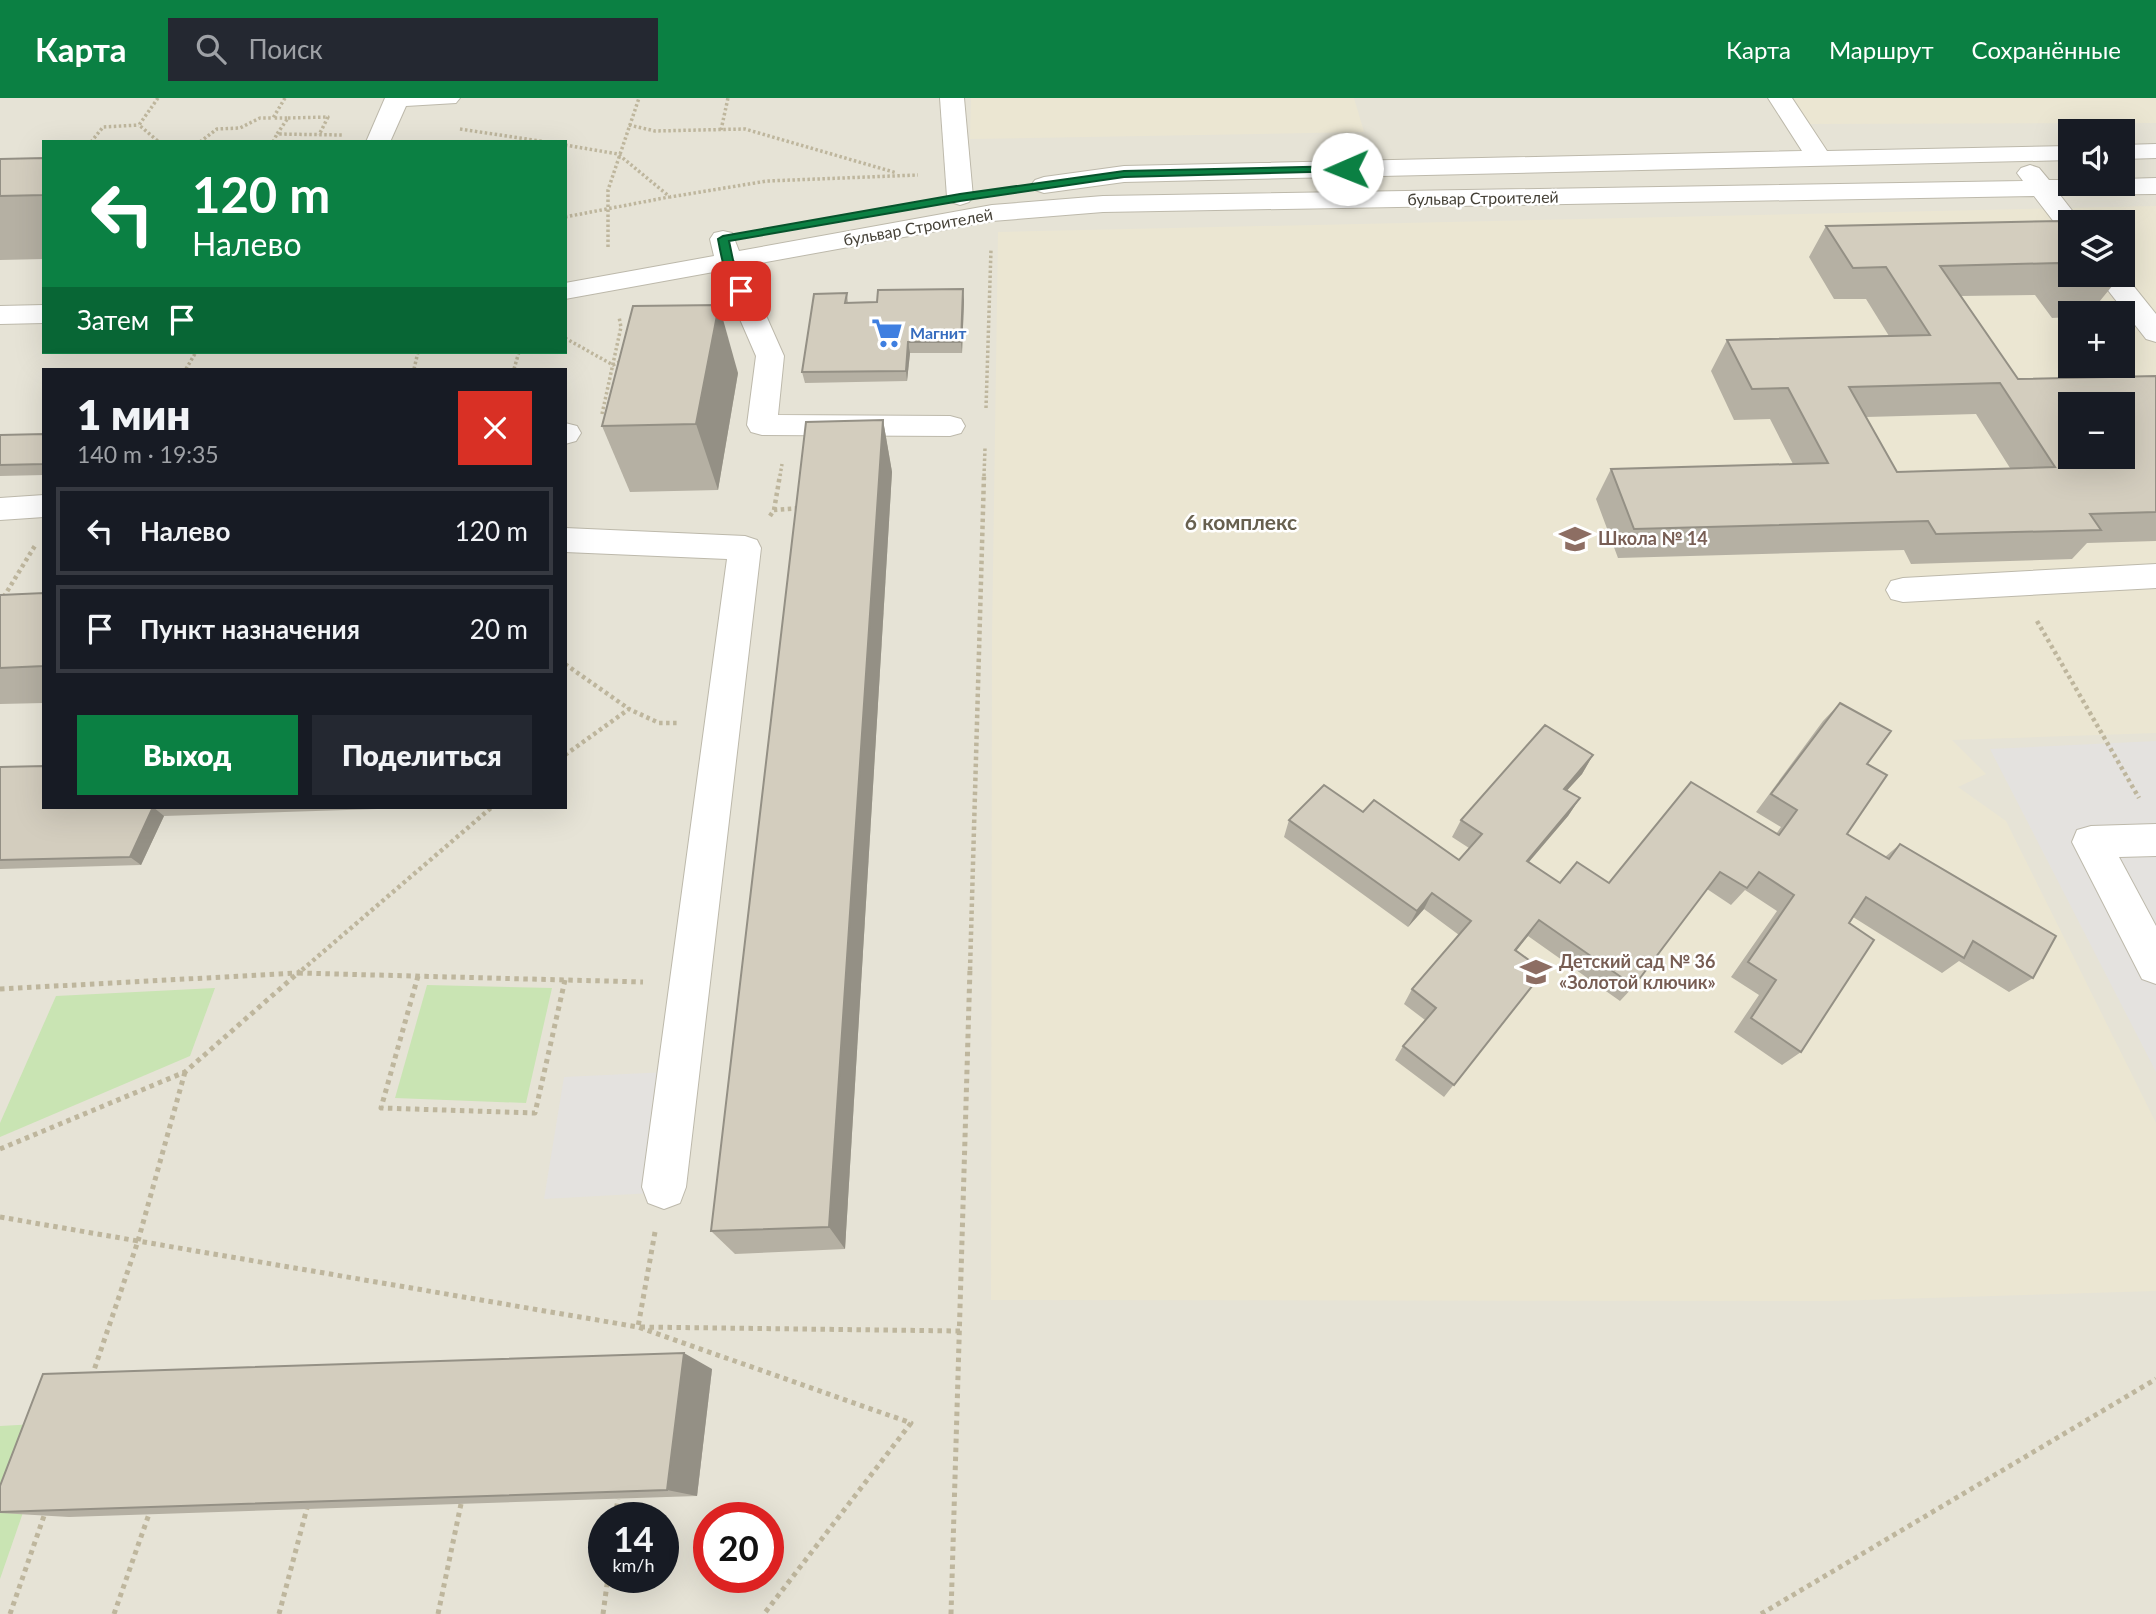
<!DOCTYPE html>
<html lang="ru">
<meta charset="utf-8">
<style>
body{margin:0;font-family:Lato,sans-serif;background:#242831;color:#f1f3f6;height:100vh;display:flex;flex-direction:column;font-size:26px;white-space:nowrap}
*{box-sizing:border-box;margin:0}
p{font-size:23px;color:#9ea1a6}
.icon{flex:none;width:38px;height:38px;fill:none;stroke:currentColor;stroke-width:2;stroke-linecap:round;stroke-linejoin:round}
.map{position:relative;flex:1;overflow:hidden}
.side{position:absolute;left:42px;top:270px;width:525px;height:441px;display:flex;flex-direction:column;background:#171b24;border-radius:0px;box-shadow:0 7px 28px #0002}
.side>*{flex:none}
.top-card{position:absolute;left:42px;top:42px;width:525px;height:214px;border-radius:0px;box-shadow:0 7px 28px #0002;background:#0b8043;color:#fff;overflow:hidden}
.tools{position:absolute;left:2058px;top:21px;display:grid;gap:14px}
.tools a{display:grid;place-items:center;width:77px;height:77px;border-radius:0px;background:#171b24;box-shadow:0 7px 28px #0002;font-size:35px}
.speed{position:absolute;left:588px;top:1404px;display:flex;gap:14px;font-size:35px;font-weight:700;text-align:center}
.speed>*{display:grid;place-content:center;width:91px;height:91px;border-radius:50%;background:#171b24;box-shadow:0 7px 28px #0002;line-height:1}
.speed small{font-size:18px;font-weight:400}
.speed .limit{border:10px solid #d22;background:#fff;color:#111}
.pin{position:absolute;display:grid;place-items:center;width:60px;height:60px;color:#fff;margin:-30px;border-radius:14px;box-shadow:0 4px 10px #0006}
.me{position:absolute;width:77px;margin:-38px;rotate:269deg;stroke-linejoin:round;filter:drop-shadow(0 0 5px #0008)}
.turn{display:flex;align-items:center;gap:24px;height:147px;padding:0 35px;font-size:32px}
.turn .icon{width:91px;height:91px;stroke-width:2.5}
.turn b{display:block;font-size:49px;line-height:60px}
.then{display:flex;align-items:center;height:66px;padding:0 35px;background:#0003;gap:14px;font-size:26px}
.round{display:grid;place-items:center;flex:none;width:74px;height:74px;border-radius:0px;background:#242831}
.overview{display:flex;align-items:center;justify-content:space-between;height:119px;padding:0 35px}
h1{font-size:42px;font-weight:800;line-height:52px}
.button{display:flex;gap:14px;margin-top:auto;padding:14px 35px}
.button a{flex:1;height:80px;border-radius:0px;background:#0b8043;color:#fff;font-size:28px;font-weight:800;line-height:80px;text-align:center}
.button a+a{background:#242831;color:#f1f3f6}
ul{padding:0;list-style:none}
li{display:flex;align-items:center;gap:21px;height:88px;margin:0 14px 10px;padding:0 21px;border:4px solid #363941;border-radius:0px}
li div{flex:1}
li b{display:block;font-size:26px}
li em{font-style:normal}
header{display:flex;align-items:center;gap:42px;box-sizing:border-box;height:98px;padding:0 35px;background:#0b8043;color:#fff}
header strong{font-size:33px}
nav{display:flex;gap:38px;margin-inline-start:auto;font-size:24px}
.search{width:490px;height:63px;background:#242831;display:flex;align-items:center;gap:18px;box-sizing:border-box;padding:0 24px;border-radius:0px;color:#9ea1a6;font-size:26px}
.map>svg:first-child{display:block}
.residential{fill:#e6e3d6;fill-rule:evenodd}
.education{fill:#ebe6d2;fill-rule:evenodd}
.green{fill:#c9e4b3}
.parking{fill:#e4e2df}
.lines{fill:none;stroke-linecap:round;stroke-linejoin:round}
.minor-casing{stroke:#bdb9ab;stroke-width:2}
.path-far2{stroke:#beb69d;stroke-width:3.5;stroke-dasharray:2.5 2.5;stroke-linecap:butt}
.path-far1{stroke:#beb69d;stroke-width:4.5;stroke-dasharray:3.5 3.5;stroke-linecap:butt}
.path{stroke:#beb69d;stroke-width:5;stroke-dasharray:4.5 4.5;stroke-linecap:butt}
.minor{fill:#fff;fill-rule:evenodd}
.wall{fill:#b5b0a3;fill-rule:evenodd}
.shaded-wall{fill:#949085}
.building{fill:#d3cdbe;stroke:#949085;stroke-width:2;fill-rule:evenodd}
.route{fill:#0b8043;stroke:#07532c;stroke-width:2}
.labels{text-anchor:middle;stroke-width:5;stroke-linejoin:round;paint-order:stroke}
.far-street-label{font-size:16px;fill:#454137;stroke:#fff}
.far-shop-label{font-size:16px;font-weight:bold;fill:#366cbe;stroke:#fff;text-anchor:start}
.education-label{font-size:18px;font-weight:bold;fill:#785e54;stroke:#fff;text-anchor:start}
.quarter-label{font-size:21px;font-weight:bold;fill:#67604f;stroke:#fff}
</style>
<header>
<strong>Карта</strong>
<div class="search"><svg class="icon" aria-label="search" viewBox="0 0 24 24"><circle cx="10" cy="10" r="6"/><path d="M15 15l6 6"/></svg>Поиск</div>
<nav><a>Карта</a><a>Маршрут</a><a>Сохранённые</a></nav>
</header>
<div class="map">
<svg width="2156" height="1516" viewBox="0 0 2156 1516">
<rect width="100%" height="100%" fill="#f2f0e8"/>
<path class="residential" d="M0,0H2156V1516H0ZM2070,33H2123V86H2070ZM44,44H565V254H44ZM2070,124H2123V177H2070ZM2070,215H2123V268H2070ZM44,271H565V709H44ZM2070,306H2123V359H2070ZM604,1419H663V1479H604ZM709,1419H768V1479H709Z"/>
<g class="education">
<path d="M971,0H1354L1364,34L970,41Z"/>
<path d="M1792,0H2156V25L1809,26Z"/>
<path d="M2156,108V635L1952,642L1986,676L1958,689L2006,723L2156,1025V1193L1832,1203L991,1202L992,538L998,134ZM2070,124H2123V177H2070ZM2070,215H2123V268H2070ZM2070,306H2123V359H2070Z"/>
</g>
<g class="green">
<path d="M427,887L552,890L526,1005L395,1000Z"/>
<path d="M215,890L190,958L0,1039V1025L56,898Z"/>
<path d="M54,1325L0,1481V1328Z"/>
</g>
<g class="parking">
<path d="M2156,643V974L1990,651Z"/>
<path d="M668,974L653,1095L544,1101L564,979Z"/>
</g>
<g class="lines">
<defs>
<g id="minor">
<path d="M460,0L456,5L406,8L390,44H366L385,0Z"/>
<path d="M940,0H964L973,99L969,104L960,107L951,104L947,99Z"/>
<path d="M1768,0H1792L1827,53L2070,48V62L1124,84L1044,95L1035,92L1031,87L1035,82L1044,79L1124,68L1802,53Z"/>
<path d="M2156,46V60L2123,61V47Z"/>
<path d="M2030,67L2039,70L2049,82H2070V86H2123V81L2156,80V96L2060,97L2081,124H2070V135L2061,133L2034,98L1103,114L992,123L744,168L784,258L778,317L950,318L961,321L965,328L961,335L950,338L762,337L751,334L747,327L756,258L719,173L565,201V185L714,158L710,141L714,135L723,133L732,135L739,153L992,107L1103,98L2023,83L2017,75L2021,70Z"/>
<path d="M2123,175L2156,216V244L2146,241L2096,177Z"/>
<path d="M44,207V225L0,226V208Z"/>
<path d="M565,325L577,328L581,335L576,343L565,346Z"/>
<path d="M44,397V419L0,422V400Z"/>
<path d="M565,430L745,438L757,442L761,450L686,1089L680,1105L664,1111L648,1105L642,1089L727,461L565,454Z"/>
<path d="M2156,466V490L1903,504L1891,501L1886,492L1891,483L1903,480Z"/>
<path d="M2156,726V758L2119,759L2156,828V886L2142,881L2072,744L2077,732L2091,728Z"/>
</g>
</defs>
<use href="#minor" class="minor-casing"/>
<g class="path-far2">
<path d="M158,0L139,27L159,44"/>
<path d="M285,0L273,20H288L277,36L342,37"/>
<path d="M288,20L328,19L319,37"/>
<path d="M629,27L655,33L745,31L897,75"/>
<path d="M460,31L546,44"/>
<path d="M721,32L728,0"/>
<path d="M91,44L103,29L139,27"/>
<path d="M200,44L217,31L240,30L260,20H273"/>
<path d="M273,44L277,36"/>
<path d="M565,47L618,56L670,99L767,83L918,77"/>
<path d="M565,119L669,99"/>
<path d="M608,149V92L639,0"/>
<path d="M565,240L613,267L623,262"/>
<path d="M186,271L196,254"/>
<path d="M414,271L418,254"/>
<path d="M514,271L519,254"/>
<path d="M986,310L991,151"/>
<path d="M602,316L621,229L619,219"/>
<path d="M780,378L782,366"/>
<path d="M984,378L985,350"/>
</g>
<g class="path-far1">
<path d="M774,412L780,377"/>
<path d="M770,418L774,412L800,410"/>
<path d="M0,505L36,446"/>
<path d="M2037,523L2139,700"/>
<path d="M565,566L629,611"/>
<path d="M565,657L629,611L659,625H677"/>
<path d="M302,872L492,709"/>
<path d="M970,872L984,377"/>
</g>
<g class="path">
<path d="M418,878L381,1010L535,1015L565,882"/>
<path d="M0,891L298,875L304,870"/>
<path d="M185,974L138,1143L638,1229L911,1325L764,1516"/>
<path d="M0,1051L185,974L298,875L643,884"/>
<path d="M0,1119L138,1143L92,1278"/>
<path d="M655,1134L638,1229L961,1233"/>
<path d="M615,1419L618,1401"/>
<path d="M10,1516L45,1415"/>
<path d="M114,1516L149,1416"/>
<path d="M279,1516L307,1410"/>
<path d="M438,1516L461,1406"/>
<path d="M603,1516L608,1479"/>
<path d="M951,1516L970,870"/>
<path d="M1761,1516L2156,1281"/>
</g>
<use href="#minor" class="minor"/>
</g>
<g class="wall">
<path d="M44,60V161L0,162V61Z"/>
<path d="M2061,123L2113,187L2090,215H2070V219L2052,220L2035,197L1961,198L2018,281L2156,278V443L2087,445L2072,461L1911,466L1904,452L1618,460L1596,401L1611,371L1793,366L1770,321L1734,322L1711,273L1727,242L1889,238L1866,201H1834L1809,159L1826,128ZM1976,316L2010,370L1897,374L1866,319Z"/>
<path d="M847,195L848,205L964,202L962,255H910L907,283L805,285L802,274Z"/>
<path d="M738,275L718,392L630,394L602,328Z"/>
<path d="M883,322L892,374L845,1151L735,1156L711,1133Z"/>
<path d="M44,336V377L0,378V337Z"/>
<path d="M44,495V605L0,606V497Z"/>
<path d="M1840,605L1867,666L1847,736L1885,759L1900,746L2033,880L2009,894L1959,863L1942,875L1853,819L1849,825L1801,954L1782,967L1734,934L1759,897L1731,879L1777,813L1745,792L1731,807L1707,791L1634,888L1620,903L1528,838L1516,852L1544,873L1444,999L1395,962L1403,948L1425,922L1404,906L1412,891L1459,837L1424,811L1408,829L1284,739L1289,722L1363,714L1459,762L1469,750L1452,739L1461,722L1593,657L1582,676L1567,692L1580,700L1568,718L1529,764L1560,785H1609L1776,736L1781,729L1756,714L1823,623Z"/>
<path d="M0,669L44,709H377V711L164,718L141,767L0,771Z"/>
<path d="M712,1271L697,1398L69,1419L0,1415V1388Z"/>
</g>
<g class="shaded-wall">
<path d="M963,191L964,202L962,255L961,244Z"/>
<path d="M719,207L738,275L718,392L696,326Z"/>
<path d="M908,244L910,255L907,283L906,273Z"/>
<path d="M883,322L892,374L845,1151L829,1129Z"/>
<path d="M1593,657L1582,676L1553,708L1564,691Z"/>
<path d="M1580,700L1568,718L1516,779L1527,763Z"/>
<path d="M153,709L164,718L141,767L130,759Z"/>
<path d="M1432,795L1424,811L1408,829L1417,813Z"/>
<path d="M1539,822L1528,838L1505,867L1515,852Z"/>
<path d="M684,1255L712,1271L697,1398L667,1392Z"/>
</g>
<g class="building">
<path d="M44,60V97L0,98V61Z"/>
<path d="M2061,123L2070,134V177H2104L2113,187L2076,188L2058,165L1940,168L2018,281L2156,278V414L2090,416L2101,432L1936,436L1928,423L1634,431L1611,371L1828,365L1788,290L1752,291L1727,242L1930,237L1886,169L1853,170L1826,128ZM2000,285L2055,369L1897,374L1849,289ZM2070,306H2123V359H2070Z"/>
<path d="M963,191L961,244H908L906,273L802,274L814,196L847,195L845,205L877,204L878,192Z"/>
<path d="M719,207L696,326L602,328L633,208Z"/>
<path d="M883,322L829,1129L711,1133L806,324Z"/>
<path d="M44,336V366L0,367V337Z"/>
<path d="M44,495V568L0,570V497Z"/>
<path d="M1840,605L1891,633L1867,666L1887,677L1847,736L1889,761L1900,746L2056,838L2033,880L1973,843L1964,860L1866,799L1849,825L1874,842L1801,954L1751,920L1776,882L1748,864L1794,797L1759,774L1747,790L1720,774L1634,888L1539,822L1515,852L1544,873L1454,987L1403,948L1436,910L1412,891L1471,823L1432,795L1417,813L1289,722L1324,687L1363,714L1374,702L1459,762L1482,736L1461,722L1545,627L1593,657L1564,691L1580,700L1527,763L1560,785L1577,764L1609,785L1691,684L1779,737L1797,712L1771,696Z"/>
<path d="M44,668V709H173H153L130,759L0,762V669Z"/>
<path d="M684,1255L667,1392L0,1414V1388L43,1276Z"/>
</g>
<path class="route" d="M1347,68L1352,71L1350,73L1124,79L960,103L729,143L733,162L747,193L741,197C726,189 721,157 718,141L723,138L960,96L1124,73Z"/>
<defs>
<symbol id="supermarket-bare" viewBox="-9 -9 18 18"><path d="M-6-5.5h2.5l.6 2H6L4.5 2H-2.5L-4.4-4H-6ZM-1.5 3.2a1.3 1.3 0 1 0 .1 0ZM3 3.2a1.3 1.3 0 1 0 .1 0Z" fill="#3f7fe0" stroke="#fff" stroke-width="2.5" paint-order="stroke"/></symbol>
<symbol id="school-bare" viewBox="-9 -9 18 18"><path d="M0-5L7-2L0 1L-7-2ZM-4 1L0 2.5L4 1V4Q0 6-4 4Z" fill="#8d6e63" stroke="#fff" stroke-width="2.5" paint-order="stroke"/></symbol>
</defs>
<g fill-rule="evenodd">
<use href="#supermarket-bare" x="865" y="213" width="44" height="44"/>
<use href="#school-bare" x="1553" y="419" width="44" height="44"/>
<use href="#school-bare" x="1514" y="852" width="44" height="44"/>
</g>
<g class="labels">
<g class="far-street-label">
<text transform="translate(1483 100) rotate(-1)" y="6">бульвар Строителей</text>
<text transform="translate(918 129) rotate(-10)" y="6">бульвар Строителей</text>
</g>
<g class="far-shop-label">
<text x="910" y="241">Магнит</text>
</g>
<g class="education-label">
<text x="1598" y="447">Школа № 14</text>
<text x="1559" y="870">Детский сад № 36<tspan x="1559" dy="21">«Золотой ключик»</tspan></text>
</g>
<g class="quarter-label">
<text x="1241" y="432">6 комплекс</text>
</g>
</g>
</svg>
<div class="tools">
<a><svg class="icon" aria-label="sound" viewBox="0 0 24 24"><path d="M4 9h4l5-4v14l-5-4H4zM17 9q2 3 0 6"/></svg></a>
<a><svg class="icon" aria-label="layers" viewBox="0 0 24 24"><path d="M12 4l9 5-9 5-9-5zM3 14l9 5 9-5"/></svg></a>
<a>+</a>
<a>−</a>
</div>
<div class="speed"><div>14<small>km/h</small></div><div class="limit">20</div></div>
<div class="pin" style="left:741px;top:193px;background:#d93025"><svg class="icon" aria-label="arrive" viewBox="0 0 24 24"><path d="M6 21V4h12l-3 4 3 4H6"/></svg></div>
<svg class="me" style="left:1347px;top:71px" viewBox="-20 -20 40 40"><circle r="19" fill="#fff"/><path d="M0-13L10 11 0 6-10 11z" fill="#0b8043"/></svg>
<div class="top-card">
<div class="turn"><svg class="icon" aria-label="left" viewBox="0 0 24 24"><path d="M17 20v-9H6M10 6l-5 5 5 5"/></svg><div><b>120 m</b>Налево</div></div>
<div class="then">Затем<svg class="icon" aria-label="arrive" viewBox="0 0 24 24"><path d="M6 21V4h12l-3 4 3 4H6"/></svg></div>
</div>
<section class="side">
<div class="overview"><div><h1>1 мин</h1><p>140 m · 19:35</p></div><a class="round" style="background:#d93025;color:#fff"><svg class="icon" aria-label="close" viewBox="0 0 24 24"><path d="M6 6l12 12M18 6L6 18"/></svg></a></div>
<ul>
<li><svg class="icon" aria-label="left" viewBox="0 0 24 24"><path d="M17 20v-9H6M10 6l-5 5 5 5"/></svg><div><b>Налево</b></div><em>120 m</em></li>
<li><svg class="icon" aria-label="arrive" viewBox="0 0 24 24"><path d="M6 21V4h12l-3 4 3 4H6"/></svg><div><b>Пункт назначения</b></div><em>20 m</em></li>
</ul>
<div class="button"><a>Выход</a><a>Поделиться</a></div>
</section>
</div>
